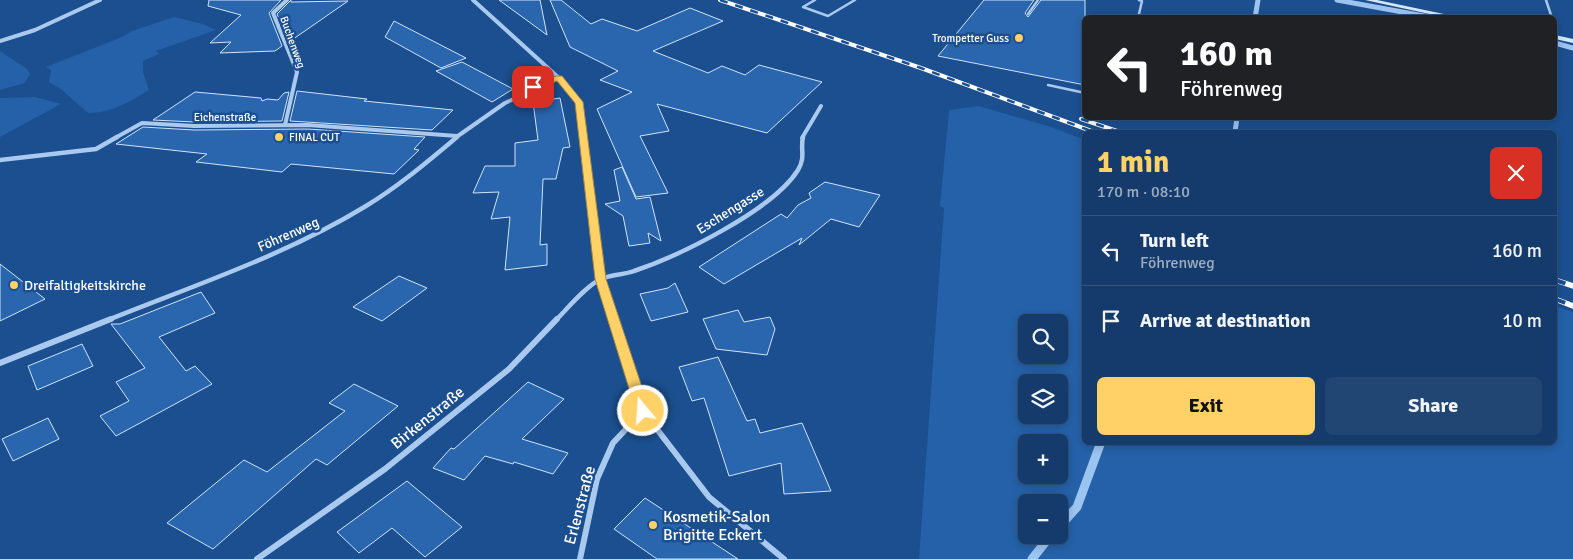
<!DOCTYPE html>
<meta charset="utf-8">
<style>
body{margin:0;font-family:Signika,sans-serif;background:#214673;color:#f1f3f6;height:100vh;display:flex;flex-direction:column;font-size:19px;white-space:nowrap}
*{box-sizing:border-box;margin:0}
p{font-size:16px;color:#9dadc1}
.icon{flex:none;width:28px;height:28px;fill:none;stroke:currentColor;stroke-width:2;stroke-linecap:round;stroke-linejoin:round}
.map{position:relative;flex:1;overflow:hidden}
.panel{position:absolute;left:1082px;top:130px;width:475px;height:315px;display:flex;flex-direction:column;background:#143b6b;border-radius:8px;box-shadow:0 2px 8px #0003,0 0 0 1px #33557e}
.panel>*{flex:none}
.top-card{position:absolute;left:1082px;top:15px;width:475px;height:105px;border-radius:8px;box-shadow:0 2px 8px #0003,0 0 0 1px #33557e;background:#202124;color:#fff;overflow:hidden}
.tools{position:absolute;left:1018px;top:314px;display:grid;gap:10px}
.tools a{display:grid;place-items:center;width:50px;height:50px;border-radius:8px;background:#143b6b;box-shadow:0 2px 8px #0003,0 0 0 1px #33557e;font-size:25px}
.pin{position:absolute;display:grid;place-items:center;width:42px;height:42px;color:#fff;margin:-21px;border-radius:10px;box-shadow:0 2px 8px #0006}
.me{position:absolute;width:55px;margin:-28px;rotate:342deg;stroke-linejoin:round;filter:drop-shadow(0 0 4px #0008)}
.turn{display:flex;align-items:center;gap:18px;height:105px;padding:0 15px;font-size:22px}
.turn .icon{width:65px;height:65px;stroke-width:2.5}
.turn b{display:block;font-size:35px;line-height:42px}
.round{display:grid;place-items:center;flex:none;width:52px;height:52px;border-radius:8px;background:#214673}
.summary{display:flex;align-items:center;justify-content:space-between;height:85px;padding:0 15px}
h1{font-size:30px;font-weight:700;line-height:38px;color:#ffd166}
.button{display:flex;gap:10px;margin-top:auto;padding:10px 15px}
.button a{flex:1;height:58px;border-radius:8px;background:#ffd166;color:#111;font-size:20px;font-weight:700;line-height:58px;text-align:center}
.button a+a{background:#214673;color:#f1f3f6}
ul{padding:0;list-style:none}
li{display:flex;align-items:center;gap:15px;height:70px;padding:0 15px;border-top:1px solid #33557e}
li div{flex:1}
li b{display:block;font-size:19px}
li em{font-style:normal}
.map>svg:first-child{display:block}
.green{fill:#2461a8;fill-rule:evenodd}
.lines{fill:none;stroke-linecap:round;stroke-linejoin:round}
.stream-far1{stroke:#9cc4f0;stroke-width:5}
.stream{stroke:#9cc4f0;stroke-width:9}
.building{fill:#2a66ad;stroke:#cfe3fa}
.lane{stroke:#a9c9ee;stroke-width:2.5}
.street-far2{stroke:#a9c9ee;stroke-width:4}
.street-far1{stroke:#a9c9ee;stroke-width:4.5}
.street{stroke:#a9c9ee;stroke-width:6}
.secondary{fill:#d6e6fa;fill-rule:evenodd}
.rail-far1-casing{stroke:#fff;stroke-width:4}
.rail-casing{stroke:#fff;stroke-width:5.5}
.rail-far1{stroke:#1b4f8f;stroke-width:2.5;stroke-dasharray:8;stroke-linecap:butt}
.rail{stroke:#1b4f8f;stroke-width:4;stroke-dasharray:11;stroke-linecap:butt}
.route{fill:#ffd166;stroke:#a68842}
.poi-dot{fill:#ffd166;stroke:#1b4f8f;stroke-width:2}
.labels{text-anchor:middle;stroke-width:5;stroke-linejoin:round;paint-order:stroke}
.far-poi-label{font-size:11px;fill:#fff;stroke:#1b4f8f;text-anchor:end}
.far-street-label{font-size:11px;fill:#fff;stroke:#1b4f8f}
.street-label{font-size:14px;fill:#fff;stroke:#1b4f8f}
.poi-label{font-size:14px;fill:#fff;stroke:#1b4f8f;text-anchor:start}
.near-street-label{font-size:16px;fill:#fff;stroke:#1b4f8f}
.near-poi-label{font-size:16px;fill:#fff;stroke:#1b4f8f;text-anchor:start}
</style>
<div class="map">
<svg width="1573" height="559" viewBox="0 0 1573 559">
<rect width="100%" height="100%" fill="#1b4f8f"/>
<g class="green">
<path d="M174,17L203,24L216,30L156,51L159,54L143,61V72L149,90C129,102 112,113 88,113L62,90L49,82L51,70L46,67L122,37L132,31Z"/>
<path d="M0,51L27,69L30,74L25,83L0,90Z"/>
<path d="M35,97L61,104L0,137V98Z"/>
<path d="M979,106L1051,127L1085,140V442H1555V306L1573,312V559H919L944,208L940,206L949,110ZM1059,322V355H1026V322ZM1059,382V415H1026V382ZM1059,442V475H1026V442ZM1026,502H1059V535H1026Z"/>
</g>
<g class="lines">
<g class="stream-far1">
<path d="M1337,0L1435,18"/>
<path d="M1255,18L1258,0"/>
<path d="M1555,43L1573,48"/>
<path d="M1235,132L1237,118"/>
</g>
<g class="stream">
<path d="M1059,527L1077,507L1101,442"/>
<path d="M1032,559L1051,535"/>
</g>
</g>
<g class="building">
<path d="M209,0H281L269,13L282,46L275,51L220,53L231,42L210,43L241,15L208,6Z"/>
<path d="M291,0V2L348,1L289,42L277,14Z"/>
<path d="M499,0H540L547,35Z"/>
<path d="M550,0H561L591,24L602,19L637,31L690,8L723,21L653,51L708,73L722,66L745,75L759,65L822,82L767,133L657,104L669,131L640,136L668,193L636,197L597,109L632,92L600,80L618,71L570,47Z"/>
<path d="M984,0H1034L1025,13L1028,17L1041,0H1085V85L938,56Z"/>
<path d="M394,21L466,58L441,68L385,37Z"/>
<path d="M462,62L513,89L492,102L436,71Z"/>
<path d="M297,91L367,99L364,101L453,110L432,130L290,121Z"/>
<path d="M195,92L261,98L262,101L267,99L278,100L284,93L289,92L282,121L194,122L153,120Z"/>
<path d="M560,98L570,147L563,148L556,179H543L540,245L547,244V265L505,270L510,217L491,219L499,192L473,193L485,166H515V143L538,140L533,102Z"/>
<path d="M143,127L194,130L308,129L425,137L414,149L419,150L394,174L291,164L282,172L196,162L207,154L116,144Z"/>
<path d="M622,167L636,199L650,197L661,241L648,233L650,243L629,246L623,216L605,204L620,201L614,170Z"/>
<path d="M825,182L880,195L859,227L831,219L799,245L802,238L724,284L699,267L781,214L787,218L798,205L811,198L809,193Z"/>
<path d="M0,264L45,299L0,321Z"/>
<path d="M399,276L427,288L382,321L353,307Z"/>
<path d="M675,283L688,312L651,321L640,294L668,288Z"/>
<path d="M201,292L215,313L159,337L186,371L195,366L212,384L116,436L100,416L129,401L116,382L145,368L111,324H120Z"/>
<path d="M738,310L744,322L770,317L775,329L767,355L716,349L703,319Z"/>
<path d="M82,344L93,366L37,390L28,366Z"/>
<path d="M718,357L747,421L755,419L760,433L802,423L831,491L784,494L781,463L729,476L704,398L692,401L679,367Z"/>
<path d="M528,382L564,399L522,439L568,453L553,474L514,462L513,464L485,456L464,480L433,468L451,448L454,449Z"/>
<path d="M354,384L398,406L327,465L316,459L213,549L167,523L244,460L267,472L345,411L329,403Z"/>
<path d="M48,418L59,439L13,461L2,439Z"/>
<path d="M407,481L462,527L425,557L392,528L359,553L337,532Z"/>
<path d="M645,498L738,559H657L614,529Z"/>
</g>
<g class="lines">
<g class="lane">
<path d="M815,0L803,7L828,16L855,0"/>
<path d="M1139,0L1142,1L1139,14L1142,18"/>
<path d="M1546,0L1552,18"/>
<path d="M1028,14L1038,0"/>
<path d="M1555,28L1556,38"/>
<path d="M1048,85L1085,93"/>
</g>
<g class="street-far2">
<path d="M473,0L559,78L579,102L583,138"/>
<path d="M0,41L35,30L100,0"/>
<path d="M285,125L297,72L273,13L287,0"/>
<path d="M115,138L142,123L194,126L308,125L457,136"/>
<path d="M455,138L505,103L559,78"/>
<path d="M802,138L821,106"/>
</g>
<g class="street-far1">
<path d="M583,137L600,279L613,320"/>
<path d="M0,160L96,149L117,137"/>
<path d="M108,320C195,285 286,255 366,206C399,186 427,162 457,137"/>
<path d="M556,320C567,309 587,285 601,279C611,274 624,275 634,271C679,256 773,210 798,170C806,157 800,149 803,137"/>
</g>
<g class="street">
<path d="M613,319L643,411L709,497L784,559"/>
<path d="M0,363L111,319"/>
<path d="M257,559L385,469L509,369L557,319"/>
<path d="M580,559L597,479L613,443L643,411"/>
</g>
<g class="secondary">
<path d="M1365,0H1377L1463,18H1448Z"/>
<path d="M1555,35L1573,39V43L1555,39Z"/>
</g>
<defs>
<g id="rail-far1">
<path d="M720,0L921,68L1094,132"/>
<path d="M1081,119L1120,132"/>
</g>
<g id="rail">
<path d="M1555,280L1573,286"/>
<path d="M1555,299L1573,306"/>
</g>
</defs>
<use href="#rail-far1" class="rail-far1-casing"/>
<use href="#rail" class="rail-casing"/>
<use href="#rail-far1" class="rail-far1"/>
<use href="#rail" class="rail"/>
</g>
<path class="route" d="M556,76H562L583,102L606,279L650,411L648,415H638L636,411L595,279L575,103L557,81L533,90L528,87Z"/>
<g class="poi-dot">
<circle cx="1019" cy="38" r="5"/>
<circle cx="279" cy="137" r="5"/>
<circle cx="14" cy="285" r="5"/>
<circle cx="653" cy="525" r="5"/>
</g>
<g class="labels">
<g class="far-poi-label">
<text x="1009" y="42">Trompetter Guss</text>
<text x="289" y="141" text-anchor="start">FINAL CUT</text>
</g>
<g class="far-street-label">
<text transform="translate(293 42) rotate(70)" y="4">Buchenweg</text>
<text x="225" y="121">Eichenstraße</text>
</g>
<g class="street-label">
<text transform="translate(730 210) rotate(-32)" y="5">Eschengasse</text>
<text transform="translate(288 234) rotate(-24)" y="5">Föhrenweg</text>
</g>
<g class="poi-label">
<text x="24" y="290">Dreifaltigkeitskirche</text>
</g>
<g class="near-street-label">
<text transform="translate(427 417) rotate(-39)" y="6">Birkenstraße</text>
<text transform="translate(579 505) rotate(-75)" y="6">Erlenstraße</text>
</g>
<g class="near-poi-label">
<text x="663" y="522">Kosmetik-Salon<tspan x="663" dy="18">Brigitte Eckert</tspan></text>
</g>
</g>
</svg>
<div class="tools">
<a><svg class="icon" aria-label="search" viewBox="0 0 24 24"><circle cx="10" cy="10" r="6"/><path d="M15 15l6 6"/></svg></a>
<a><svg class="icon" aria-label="layers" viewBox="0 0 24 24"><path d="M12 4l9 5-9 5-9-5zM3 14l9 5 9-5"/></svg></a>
<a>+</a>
<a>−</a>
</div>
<div class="pin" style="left:533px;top:87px;background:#d93025"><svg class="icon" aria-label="arrive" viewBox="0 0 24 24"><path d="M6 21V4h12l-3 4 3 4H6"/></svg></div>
<svg class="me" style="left:643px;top:411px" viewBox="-20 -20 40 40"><circle r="17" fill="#ffd166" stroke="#fff" stroke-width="3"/><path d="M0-11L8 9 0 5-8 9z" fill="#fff"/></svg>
<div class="top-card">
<div class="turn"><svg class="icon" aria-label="left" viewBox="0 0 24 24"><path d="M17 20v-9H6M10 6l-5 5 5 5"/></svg><div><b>160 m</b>Föhrenweg</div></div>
</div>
<section class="panel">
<div class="summary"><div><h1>1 min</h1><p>170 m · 08:10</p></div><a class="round" style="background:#d93025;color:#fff"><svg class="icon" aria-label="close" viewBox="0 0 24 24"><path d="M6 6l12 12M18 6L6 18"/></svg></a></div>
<ul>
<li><svg class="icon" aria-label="left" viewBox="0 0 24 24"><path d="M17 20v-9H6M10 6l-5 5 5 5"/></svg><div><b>Turn left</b><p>Föhrenweg</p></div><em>160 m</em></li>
<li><svg class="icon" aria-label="arrive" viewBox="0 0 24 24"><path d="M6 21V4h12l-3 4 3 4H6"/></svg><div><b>Arrive at destination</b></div><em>10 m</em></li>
</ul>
<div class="button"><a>Exit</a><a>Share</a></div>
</section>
</div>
